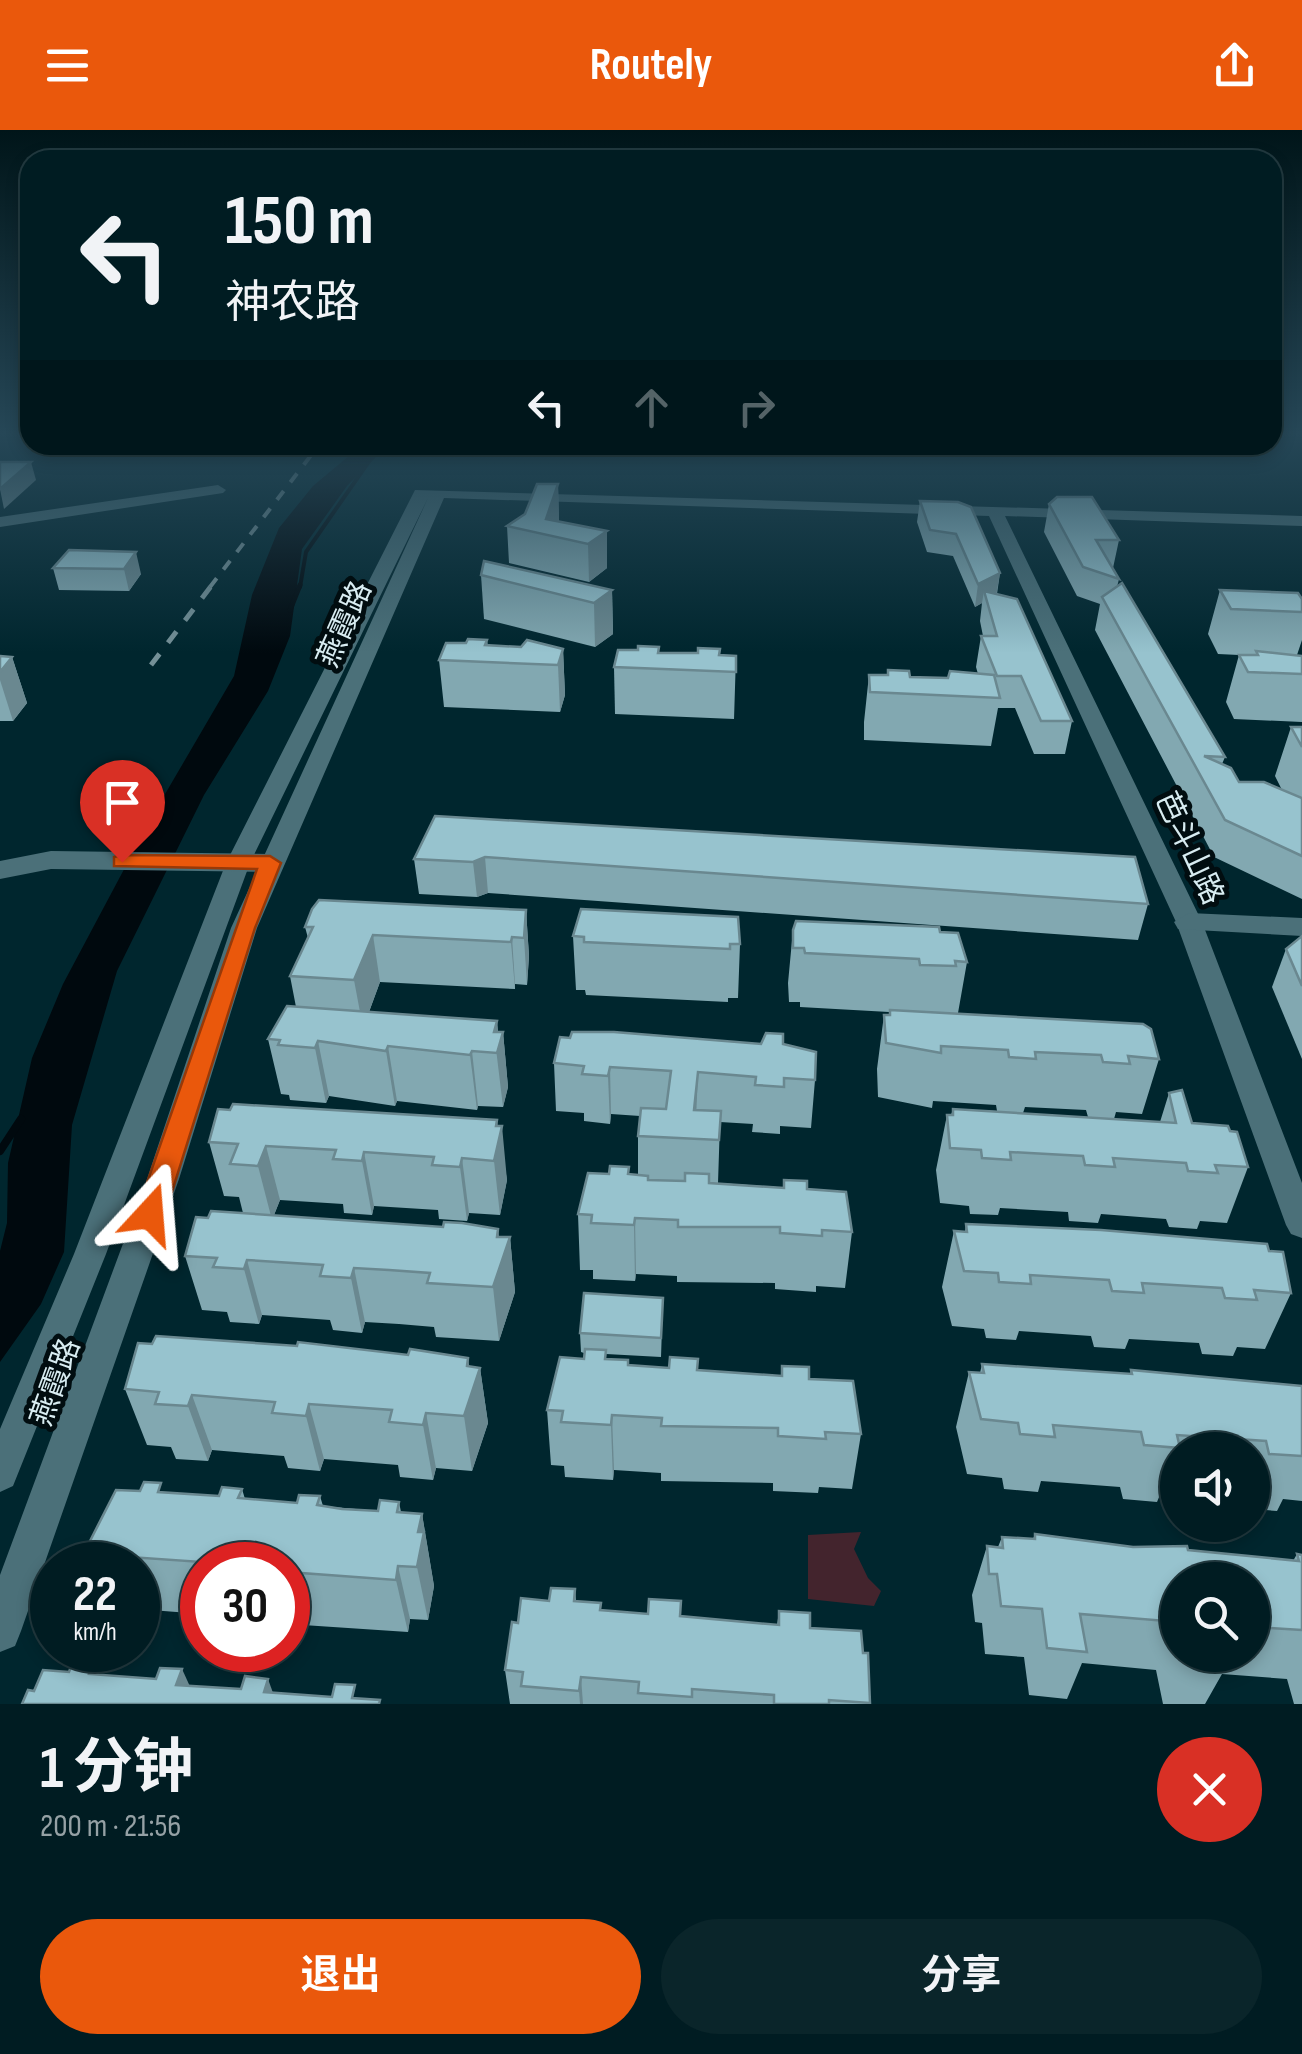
<!DOCTYPE html>
<html lang="zh">
<meta charset="utf-8">
<style>
body{margin:0;font-family:"Sofia Sans Condensed","Noto Sans SC",sans-serif;background:#0a252a;color:#f1f3f6;height:100vh;display:flex;flex-direction:column;font-size:38px;white-space:nowrap}
*{box-sizing:border-box;margin:0}
p{font-size:32px;color:#95a1a5}
.icon{flex:none;width:55px;height:55px;fill:none;stroke:currentColor;stroke-width:2;stroke-linecap:round;stroke-linejoin:round}
.map{position:relative;height:1574px;overflow:hidden}
.drawer{display:flex;flex-direction:column;background:#001c22;flex:1}
.drawer>*{flex:none}
.banner{position:absolute;left:20px;top:20px;width:1262px;height:305px;border-radius:30px;box-shadow:0 5px 15px #0003,0 0 0 2px #223a40;background:#001c22;color:#f1f3f6;overflow:hidden}
.fabs{position:absolute;left:1160px;top:1302px;display:grid;gap:20px}
.fabs a{display:grid;place-items:center;width:110px;height:110px;border-radius:50%;background:#001c22;box-shadow:0 5px 15px #0003,0 0 0 2px #223a40;font-size:50px}
.speed{position:absolute;left:30px;top:1412px;display:flex;gap:20px;font-size:50px;font-weight:700;text-align:center}
.speed>*{display:grid;place-content:center;width:130px;height:130px;border-radius:50%;background:#001c22;box-shadow:0 5px 15px #0003,0 0 0 2px #223a40;line-height:1}
.speed small{font-size:25px;font-weight:400}
.speed .limit{border:15px solid #d22;background:#fff;color:#111}
.pin{position:absolute;display:grid;place-items:center;width:85px;height:85px;color:#fff;margin:-102px -42px;border-radius:50% 50% 50% 0;rotate:-45deg;box-shadow:0 0 10px #0007}
.pin .icon{rotate:45deg}
.me{position:absolute;width:110px;margin:-55px;rotate:19deg;stroke-linejoin:round;filter:drop-shadow(0 0 8px #0008)}
.turn{display:flex;align-items:center;gap:35px;height:210px;padding:0 40px;font-size:45px}
.turn .icon{width:130px;height:130px;stroke-width:2.5}
.turn b{display:block;font-size:70px;line-height:85px}
.lanes{display:flex;align-items:center;height:95px;padding:0 40px;background:#0003;justify-content:center;gap:50px;direction:ltr}
.lanes .off{opacity:.35}
.round{display:grid;place-items:center;flex:none;width:105px;height:105px;border-radius:52px;background:#0a252a}
.overview{display:flex;align-items:center;justify-content:space-between;height:170px;padding:0 40px}
h1{font-size:60px;font-weight:700;line-height:75px}
.button{display:flex;gap:20px;margin-top:auto;padding:20px 40px}
.button a{flex:1;height:115px;border-radius:60px;background:#ea580c;color:#fff;font-size:40px;font-weight:700;line-height:115px;text-align:center}
.button a+a{background:#0a252a;color:#f1f3f6}
header{display:flex;justify-content:space-between;align-items:center;height:130px;padding:0 40px;background:#ea580c;color:#fff;font-size:45px;font-weight:700}
.map>svg:first-child{display:block}
.green{fill:#43242d}
.water{fill:#00090e}
.lines{fill:none;stroke-linecap:round;stroke-linejoin:round}
.stream-far2{stroke:#00090e;stroke-width:4}
.stream-far1{stroke:#00090e;stroke-width:5}
.stream{stroke:#00090e;stroke-width:8}
.minor{fill:#4b7079;fill-rule:evenodd}
.tertiary{fill:#4b7079;fill-rule:evenodd}
.rail-far1{stroke:#749097;stroke-width:4;stroke-dasharray:11 11;stroke-linecap:butt}
.rail{stroke:#749097;stroke-width:5;stroke-dasharray:14 14;stroke-linecap:butt}
.wall{fill:#82a8b1;fill-rule:evenodd}
.shaded-wall{fill:#6a8890}
.building{fill:#97c3ce;stroke:#6a8890;stroke-width:2.5}
.route{fill:#ea580c;stroke:#983908;stroke-width:2.5}
.labels{text-anchor:middle;stroke-width:10;stroke-linejoin:round;paint-order:stroke}
.street-label{font-size:30px;fill:#d8ecf1;stroke:#010d10}
</style>
<header><svg class="icon" aria-label="menu" viewBox="0 0 24 24"><path d="M4 6h16M4 12h16M4 18h16"/></svg>Routely<svg class="icon" aria-label="share" viewBox="0 0 24 24"><path d="M12 15V3M7 8l5-5 5 5M5 13v7h14v-7"/></svg></header>
<div class="map">
<svg width="1302" height="1574" viewBox="0 0 1302 1574">
<rect width="100%" height="100%" fill="#00262e"/>
<path class="green" d="M861,1402L854,1419L868,1448L881,1461L874,1476L808,1469V1405Z"/>
<path class="water" d="M362,315H388L347,356L302,419L290,506L268,561L204,665L117,841L72,995L64,1122L41,1174L0,1232V1121L7,1093L8,1033L32,928L63,854L154,683L234,546L252,465L279,398L313,356Z"/>
<g class="lines">
<path class="stream-far2" d="M300,457L306,422L370,330"/>
<path class="stream-far1" d="M290,480L300,455"/>
<path class="stream" d="M0,1021L21,989"/>
<g class="minor">
<path d="M218,355L226,360L223,363L0,397V387Z"/>
<path d="M415,360L1302,386V396L1005,386L1202,792L1302,1053V1108L1291,1104L1286,1095L1176,792L989,386L444,368L257,798L179,1049L21,1501L15,1516L0,1522V1445L147,1049L231,798L428,368L250,733L106,1124L13,1356L0,1362V1299L74,1124L226,733Z"/>
</g>
<g class="tertiary">
<path d="M51,721L270,724L284,733L270,742L51,739L0,749V731Z"/>
<path d="M1189,783L1302,788V806L1178,799L1174,792Z"/>
</g>
<path class="rail-far1" d="M210,457L319,315"/>
<path class="rail" d="M151,535L212,455"/>
</g>
<g class="wall">
<path d="M558,354L559,392L607,401V438L589,452L509,433L507,396L525,384Z"/>
<path d="M920,371L1000,443L997,464L1072,591L1065,624H1034L1015,578H998L991,616L864,610V592L869,545H887L888,540L910,547L948,548L978,544L976,537L981,506H983L980,491L982,473L975,477L953,426L927,422L917,392Z"/>
<path d="M1049,374L1119,410L1113,438L1119,449L1117,457L1225,627L1222,634L1239,652L1282,660L1275,646L1291,597H1302V667H1298L1302,668V769L1214,727L1095,500L1100,474L1077,466L1044,402Z"/>
<path d="M69,420L141,444L129,461L59,460L53,438Z"/>
<path d="M481,445L612,460L613,504L595,517L484,489Z"/>
<path d="M1220,460L1302,469V510L1297,525L1302,544V592L1234,589L1226,572L1239,525L1218,524L1208,504Z"/>
<path d="M487,510L488,516L563,519L565,565L560,582L444,577L439,530L466,513Z"/>
<path d="M659,523L736,526L734,589L615,584L614,537Z"/>
<path d="M0,526L12,527L27,573L13,591H0Z"/>
<path d="M435,686L1148,774L1138,810L488,763L477,767L419,764L414,729Z"/>
<path d="M526,780L529,826L527,855L515,854V859L380,852L369,882L497,891L498,902H503L508,957L503,977L478,976L477,980L397,971L395,976L329,966L326,973L290,970L289,965L281,964L268,909L296,877L290,846L308,808L305,797Z"/>
<path d="M793,800L940,802L967,832L958,883L1159,929L1142,984L1116,982L1114,989L1088,987L1086,980L1025,977L1023,983L1160,992L1169,963L1192,993L1230,1001L1248,1037L1227,1093L1200,1091L1197,1099L1169,1097L1166,1089L1101,1084L1098,1093L1069,1091L1068,1082L1000,1078L998,1085L970,1084L969,1076L940,1073L936,1040L947,985H951L953,979L997,981L996,975L933,971L932,978L878,967L877,939L884,885H889V882L800,877V872H789L788,853Z"/>
<path d="M573,806L740,814L738,868H728V872L586,865L585,860H576Z"/>
<path d="M1302,806V929L1272,857L1286,819Z"/>
<path d="M761,914H783L815,950L811,998L780,996V1004L752,1002L753,994L720,992L718,1053L807,1059L852,1102L845,1158L816,1156V1162L775,1159V1153L677,1152V1146L636,1144L635,1151L593,1149V1140H580L578,1084L629,1044L638,1045V1006L640,986L611,984L610,994L584,991V983L556,981L554,933Z"/>
<path d="M498,996L507,1050L500,1085L469,1083L467,1091L439,1089L438,1080L374,1076L372,1085L344,1083L343,1074L280,1070L274,1085L510,1107L515,1162L499,1211L436,1207L434,1197L399,1194L365,1192L362,1203L333,1200L330,1190L262,1185L259,1194L230,1192L227,1182L202,1180L185,1126L208,1088L243,1083L239,1067L224,1066L209,1012Z"/>
<path d="M966,1094L1269,1121L1291,1163L1265,1219L1237,1217L1233,1226L1202,1224L1199,1213L1129,1209L1125,1219L1094,1217L1091,1206L1019,1201L1016,1210L986,1208L984,1199L952,1196L942,1157L954,1101L965,1102Z"/>
<path d="M663,1168L661,1227L606,1224V1229L628,1235L809,1249L861,1304L852,1359L819,1357L818,1363L773,1361V1353L661,1351V1343L614,1340L613,1350L565,1347L564,1336L551,1335L547,1280L584,1229V1223L581,1222L580,1203Z"/>
<path d="M982,1234L1130,1244L1131,1240L1302,1256V1371L1283,1369L1277,1381L1252,1379V1320H1178V1361L1162,1360L1157,1372L1123,1369L1120,1357L1041,1351L1038,1362L1004,1359L1002,1348L967,1344L956,1297L969,1242L980,1243Z"/>
<path d="M470,1237L480,1238L488,1293L472,1341L436,1338L433,1350L400,1347L398,1335L324,1329L320,1341L288,1338L284,1326L212,1320L208,1331L176,1329L171,1317L147,1315L125,1259Z"/>
<path d="M242,1359L245,1369L297,1373L320,1366L323,1376L378,1381L399,1372L401,1382L422,1384L434,1456L428,1490L410,1489L408,1502L288,1494V1435H202V1484L138,1479V1435H102L90,1411L165,1363L219,1366Z"/>
<path d="M1035,1404L1133,1417L1188,1420L1293,1431L1297,1424L1302,1425V1574H1294L1287,1549L1222,1544L1205,1574H1163L1156,1540L1082,1533L1067,1569L1029,1565L1024,1527L985,1524L982,1493L975,1492L972,1465L987,1416L998,1417L1002,1407L1033,1409ZM1178,1450H1252V1525H1178Z"/>
<path d="M575,1459L576,1471L601,1480L777,1495L779,1481L810,1498L863,1523H868L870,1574H510L505,1540L518,1493L549,1471Z"/>
</g>
<g class="shaded-wall">
<path d="M31,332L36,350L4,379L0,359Z"/>
<path d="M558,354L559,389L554,407L546,389Z"/>
<path d="M607,401V438L589,452L588,414Z"/>
<path d="M136,422L141,444L129,461L124,439Z"/>
<path d="M1000,443L996,466L984,461L982,473L975,477L978,454Z"/>
<path d="M612,460L613,504L595,517L594,473Z"/>
<path d="M563,519L565,565L560,582L558,535Z"/>
<path d="M12,527L27,573L13,591L0,550V542Z"/>
<path d="M485,727L488,763L477,767L473,732Z"/>
<path d="M526,780L529,826L527,855L524,808Z"/>
<path d="M373,805L380,852L363,898L354,850Z"/>
<path d="M512,807L515,854V859L511,812Z"/>
<path d="M497,891L499,916L503,902L508,957L503,977L494,902Z"/>
<path d="M318,911L329,966L326,973L315,918Z"/>
<path d="M388,916L397,971L395,976L386,921Z"/>
<path d="M472,921L478,976L477,980L470,925Z"/>
<path d="M610,937L611,984L610,994L608,946Z"/>
<path d="M698,942L696,990L694,980Z"/>
<path d="M497,990L499,1010L502,996L507,1050L500,1085L494,1031Z"/>
<path d="M266,1016L280,1070L272,1090L258,1036Z"/>
<path d="M364,1022L374,1076L372,1085L362,1031Z"/>
<path d="M462,1028L469,1083L467,1091L460,1037Z"/>
<path d="M635,1088L636,1144L635,1151L634,1095Z"/>
<path d="M498,1099L502,1131L510,1107L515,1162L499,1211L493,1157Z"/>
<path d="M247,1130L262,1185L259,1194L244,1139Z"/>
<path d="M354,1138L365,1192L362,1203L351,1148Z"/>
<path d="M468,1228L473,1261L480,1238L488,1293L472,1341L464,1286Z"/>
<path d="M192,1265L212,1320L208,1331L188,1276Z"/>
<path d="M309,1274L324,1329L320,1341L306,1286Z"/>
<path d="M426,1283L436,1338L433,1350L423,1295Z"/>
<path d="M612,1285L614,1340L613,1350L611,1295Z"/>
<path d="M422,1384L434,1456L428,1490L417,1437L418,1402Z"/>
<path d="M398,1436L410,1489L408,1502L396,1450Z"/>
<path d="M93,1533L115,1574L89,1544Z"/>
<path d="M182,1539L198,1574L176,1555Z"/>
<path d="M581,1547L583,1574H580L579,1561Z"/>
<path d="M268,1549L277,1574L264,1562Z"/>
</g>
<g class="building">
<path d="M0,332H31L0,359Z"/>
<path d="M537,354H558L546,389L607,401L588,414L507,396L525,384Z"/>
<path d="M1057,367H1092L1119,410H1096L1119,449L1083,437L1049,374Z"/>
<path d="M920,371L958,372L971,377L1000,443L978,454L956,404L930,400Z"/>
<path d="M69,420L136,422L124,439L53,438Z"/>
<path d="M484,431L612,460L594,473L481,445Z"/>
<path d="M1122,453L1225,627L1204,626L1231,638L1239,652H1264L1302,668V726L1225,690L1102,467Z"/>
<path d="M1220,460L1298,463L1302,469V482L1231,479Z"/>
<path d="M984,461L1017,469L1072,591H1041L1021,546H997L981,506H997Z"/>
<path d="M468,509L487,510L485,515L521,517L527,510L563,519L558,535L439,530L446,513H466Z"/>
<path d="M638,516L659,517L658,523H698V518L720,519L719,525L736,526V542L614,537L618,520H638Z"/>
<path d="M1256,521L1302,526V544L1248,542L1239,525H1258Z"/>
<path d="M0,526L12,527L0,542Z"/>
<path d="M888,540L909,541L910,547L948,548L950,541L994,545L1000,568L870,562L869,545H888Z"/>
<path d="M1291,597H1302V617Z"/>
<path d="M435,686L1135,727L1148,774L485,727L473,732L414,729Z"/>
<path d="M319,770L526,780L524,808L512,807L511,812L373,805L354,850L290,846L313,797H305L312,779Z"/>
<path d="M581,779L738,787L740,814H730V819L584,812V807L573,806Z"/>
<path d="M796,791L939,797L940,802L958,803L967,832L955,831L956,836L920,835L919,829L805,823L804,818H793V800Z"/>
<path d="M1302,806V856L1286,819Z"/>
<path d="M287,876L497,891L494,902H503L497,923L472,921L470,925L388,916L386,921L318,911L315,918L278,915L280,910L268,909Z"/>
<path d="M890,880L1143,894L1151,899L1159,929L1128,926L1130,934L1103,932L1101,925L1035,922L1036,929L1009,927L1008,920L941,916V923L886,913L884,885H890Z"/>
<path d="M572,902H614L761,914L766,903L783,904V914L816,922L815,950L784,948V957L755,955L756,947L698,942L694,980L721,981L719,1010L638,1006L641,978L666,979L671,941L610,937L608,946L582,944L584,936L554,933L560,907L570,908Z"/>
<path d="M1182,960L1192,993L1228,996L1230,1001L1237,1002L1248,1037L1215,1035L1218,1043L1188,1041L1186,1033L1113,1028L1115,1037L1085,1035L1083,1026L1010,1022L1011,1030L982,1028L981,1020L950,1018L947,985H953V979L1176,993L1169,963Z"/>
<path d="M233,974L497,990L496,996H502L494,1031L462,1028L460,1037L432,1035L434,1027L364,1022L362,1031L333,1029L336,1020L266,1016L258,1036L230,1034L238,1014L209,1012L218,979L230,980Z"/>
<path d="M610,1036L629,1037L628,1044L648,1046V1050L685,1051V1043L709,1044V1053L784,1058V1050L807,1051V1059L846,1062L852,1102L822,1100V1106L780,1103V1097H678V1090L635,1088L634,1095L591,1093L592,1085L578,1084L588,1043L609,1044Z"/>
<path d="M211,1081L443,1097L444,1092L462,1093L498,1099L497,1107H510L493,1157L427,1153L430,1143L389,1140L354,1138L351,1148L320,1146L323,1135L247,1130L244,1139L213,1137L217,1128L185,1126L196,1087L208,1088Z"/>
<path d="M966,1094L1101,1100L1267,1114L1269,1121L1283,1122L1291,1163L1254,1160L1257,1170L1225,1168L1222,1158L1142,1153L1144,1163L1112,1161L1109,1150L1030,1145L1031,1154L999,1152L998,1143L964,1141L954,1101L967,1102Z"/>
<path d="M584,1163L663,1168L661,1208L580,1203Z"/>
<path d="M156,1206L297,1216L298,1212L408,1225L410,1219L468,1228L467,1236L480,1238L464,1286L426,1283L423,1295L389,1292L392,1280L309,1274L306,1286L272,1283L275,1272L192,1265L188,1276L155,1274L159,1262L125,1259L138,1213L152,1214Z"/>
<path d="M585,1219L606,1220L605,1229L628,1230V1235L669,1238L670,1227L698,1229L697,1240L782,1246V1236L809,1237V1249L853,1251L861,1304L825,1302L826,1309L778,1306V1298L661,1296L662,1288L612,1285L611,1295L561,1292L563,1281L547,1280L560,1227L584,1229Z"/>
<path d="M982,1234L1132,1244L1131,1240L1302,1256V1326L1269,1324L1266,1311L1177,1305L1180,1318L1144,1315L1141,1302L1053,1295L1055,1307L1020,1304L1018,1293L981,1289L969,1242L984,1243Z"/>
<path d="M144,1352L161,1353L158,1362L219,1366L222,1357L242,1359L238,1368L297,1373L299,1365L320,1366L317,1375L342,1379L378,1381L380,1370L399,1372L397,1382L422,1384L418,1402H424L417,1437L398,1436L396,1450L288,1442V1435H266L269,1427L233,1424L230,1434L100,1425L106,1412L90,1411L116,1360L140,1361Z"/>
<path d="M1035,1404L1133,1417L1187,1416L1188,1420L1299,1431L1297,1424L1302,1425V1500L1252,1497V1450H1178V1492L1080,1484L1087,1522L1047,1518L1042,1479L1001,1476L997,1444H989L987,1416L1003,1418L1002,1407L1035,1409Z"/>
<path d="M551,1458L575,1459L574,1471L601,1473L600,1480L648,1484L649,1469L681,1471L680,1486L779,1495V1481L810,1483V1498L861,1501L863,1523H868L870,1573L829,1570V1574H774V1565L692,1559V1567L638,1563L639,1552L581,1547L579,1561L521,1556L523,1542L505,1540L512,1492L518,1493L521,1468L549,1471Z"/>
<path d="M1186,1525H1226L1228,1533L1187,1529Z"/>
<path d="M73,1531L93,1533L89,1544L156,1549L160,1538L182,1539L176,1555L241,1559L245,1546L268,1549L264,1562L332,1567L335,1554L355,1555L352,1568L380,1570L379,1574H22L28,1560L34,1561L43,1540L69,1542Z"/>
</g>
<linearGradient id="sky" x2="0" y2="1"><stop stop-color="#001519"/><stop offset="0.58" stop-color="#264757"/><stop offset="1" stop-color="#264757" stop-opacity="0"/></linearGradient>
<rect width="1302" height="523" fill="url(#sky)"/>
<path class="route" d="M122,725L270,726L281,733L255,798L165,1084L160,1092H140L136,1084L257,739L114,736V727Z"/>
<g class="labels">
<g class="street-label">
<text transform="translate(344 494) rotate(-66)" y="10">燕霞路</text>
<text transform="translate(1190 718) rotate(65)" y="10">芭斗山路</text>
<text transform="translate(55 1252) rotate(-70)" y="10">燕霞路</text>
</g>
</g>
</svg>
<div class="fabs">
<a><svg class="icon" aria-label="sound" viewBox="0 0 24 24"><path d="M4 9h4l5-4v14l-5-4H4zM17 9q2 3 0 6"/></svg></a>
<a><svg class="icon" aria-label="search" viewBox="0 0 24 24"><circle cx="10" cy="10" r="6"/><path d="M15 15l6 6"/></svg></a>
</div>
<div class="speed"><div>22<small>km/h</small></div><div class="limit">30</div></div>
<div class="pin" style="left:122px;top:732px;background:#d93025"><svg class="icon" aria-label="arrive" viewBox="0 0 24 24"><path d="M6 21V4h12l-3 4 3 4H6"/></svg></div>
<svg class="me" style="left:150px;top:1084px" viewBox="-20 -20 40 40"><path d="M0-17L14 15 0 8-14 15z" fill="#ea580c" stroke="#fff" stroke-width="4"/></svg>
<div class="banner">
<div class="turn"><svg class="icon" aria-label="left" viewBox="0 0 24 24"><path d="M17 20v-9H6M10 6l-5 5 5 5"/></svg><div><b>150 m</b>神农路</div></div>
<div class="lanes"><svg class="icon" aria-label="left" viewBox="0 0 24 24"><path d="M17 20v-9H6M10 6l-5 5 5 5"/></svg><svg class="icon off" aria-label="ahead" viewBox="0 0 24 24"><path d="M12 20V5M6 11l6-6 6 6"/></svg><svg class="icon off" aria-label="right" viewBox="0 0 24 24"><path d="M7 20v-9h11M14 6l5 5-5 5"/></svg></div>
</div>
</div>
<section class="drawer">
<div class="overview"><div><h1>1 分钟</h1><p>200 m · 21:56</p></div><a class="round" style="background:#d93025;color:#fff"><svg class="icon" aria-label="close" viewBox="0 0 24 24"><path d="M6 6l12 12M18 6L6 18"/></svg></a></div>
<div class="button"><a>退出</a><a>分享</a></div>
</section>
